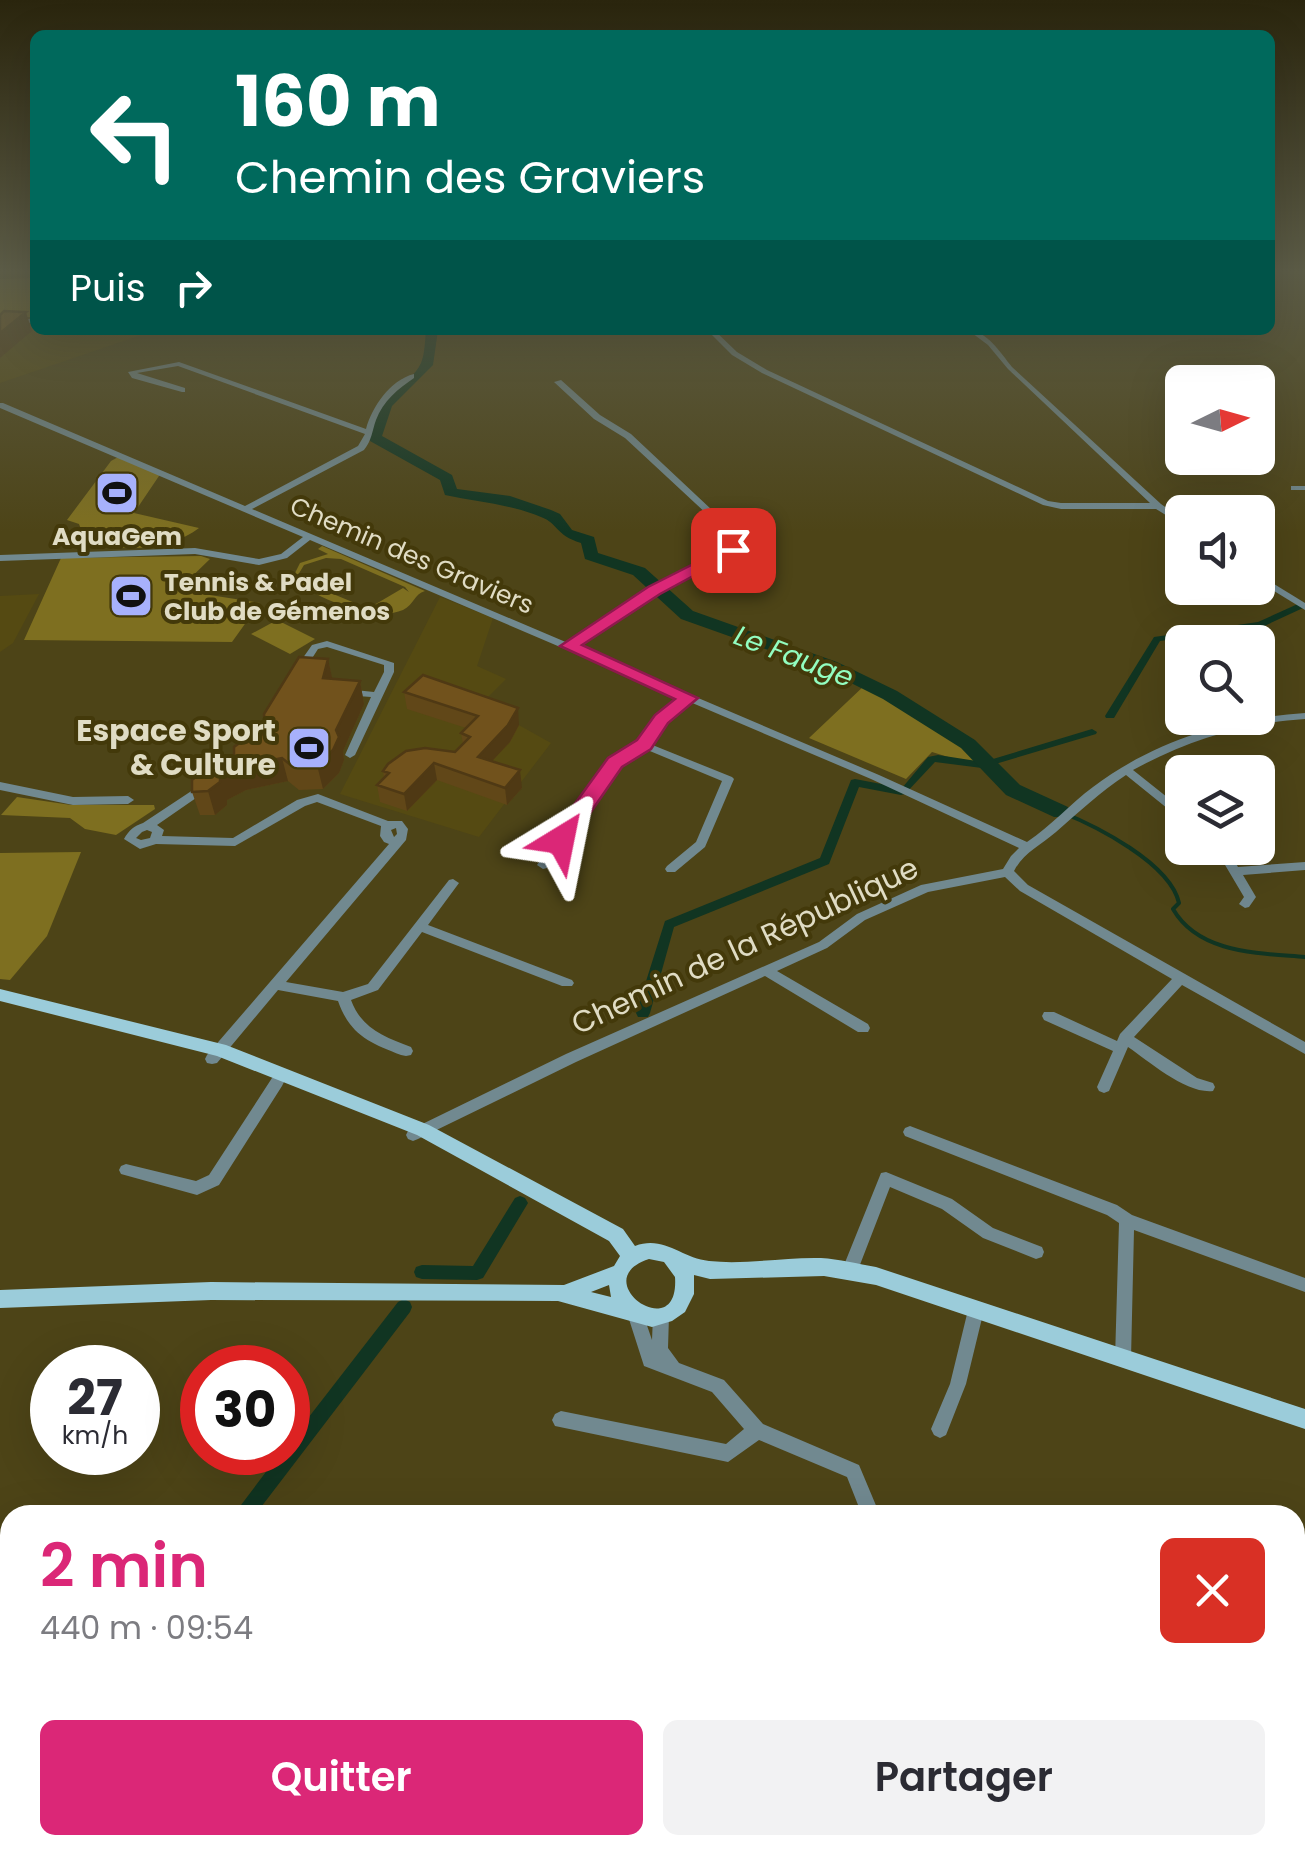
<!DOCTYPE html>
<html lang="fr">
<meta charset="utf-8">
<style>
body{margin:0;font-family:Poppins,sans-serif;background:#f2f2f3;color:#2b2b33;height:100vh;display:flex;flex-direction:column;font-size:38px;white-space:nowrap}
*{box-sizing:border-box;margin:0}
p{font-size:32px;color:#7c7c81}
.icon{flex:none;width:55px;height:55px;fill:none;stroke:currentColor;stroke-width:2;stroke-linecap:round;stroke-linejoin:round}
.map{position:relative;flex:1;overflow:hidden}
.details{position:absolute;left:0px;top:1505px;width:1305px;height:350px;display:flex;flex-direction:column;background:#fff;border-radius:30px 30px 0 0;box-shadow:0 10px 40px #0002}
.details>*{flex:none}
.guide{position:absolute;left:30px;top:30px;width:1245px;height:305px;border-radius:15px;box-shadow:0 10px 40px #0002;background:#00695c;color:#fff;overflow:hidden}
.needle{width:65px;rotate:85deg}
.buttons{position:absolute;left:1165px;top:365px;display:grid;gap:20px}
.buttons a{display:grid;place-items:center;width:110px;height:110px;border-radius:15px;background:#fff;box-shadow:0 10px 40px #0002;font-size:50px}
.speed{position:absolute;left:30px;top:1345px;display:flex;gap:20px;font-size:50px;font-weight:700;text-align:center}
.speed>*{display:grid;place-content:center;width:130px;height:130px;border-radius:50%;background:#fff;box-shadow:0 10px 40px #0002;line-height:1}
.speed small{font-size:25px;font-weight:400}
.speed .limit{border:15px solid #d22;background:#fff;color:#111}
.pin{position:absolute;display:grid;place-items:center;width:85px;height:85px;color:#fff;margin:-42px;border-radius:20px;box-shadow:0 5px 15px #0006}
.me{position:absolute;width:110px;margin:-55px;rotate:35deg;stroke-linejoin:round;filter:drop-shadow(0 0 8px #0008)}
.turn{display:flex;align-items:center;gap:35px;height:210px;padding:0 40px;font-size:45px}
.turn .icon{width:130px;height:130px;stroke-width:2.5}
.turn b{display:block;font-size:70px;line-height:85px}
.then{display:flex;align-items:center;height:95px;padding:0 40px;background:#0003;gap:20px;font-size:38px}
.round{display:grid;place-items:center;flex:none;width:105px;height:105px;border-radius:15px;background:#f2f2f3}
.summary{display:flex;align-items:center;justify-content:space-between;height:170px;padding:0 40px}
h1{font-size:60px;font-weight:600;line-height:75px;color:#db2777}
.button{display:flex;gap:20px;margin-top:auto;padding:20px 40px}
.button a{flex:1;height:115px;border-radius:15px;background:#db2777;color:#fff;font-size:40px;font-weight:600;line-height:115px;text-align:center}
.button a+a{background:#f2f2f3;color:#2b2b33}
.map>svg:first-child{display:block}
.built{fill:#554a12}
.green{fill:#7e6f20;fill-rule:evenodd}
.forest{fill:#7c6b07}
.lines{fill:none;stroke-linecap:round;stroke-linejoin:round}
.stream{stroke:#113522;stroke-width:4}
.canal{fill:#113522;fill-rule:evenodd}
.river{fill:#113522;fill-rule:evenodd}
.minor{fill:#718990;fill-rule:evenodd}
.major{fill:#9bccda;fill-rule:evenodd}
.wall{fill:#614718}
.shaded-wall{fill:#4f3914}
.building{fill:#71521c;stroke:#4f3914;stroke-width:2.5}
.route{fill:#db2777;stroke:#8e194d;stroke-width:2.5}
.labels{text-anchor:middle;stroke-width:8;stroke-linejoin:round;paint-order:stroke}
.far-poi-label{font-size:25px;font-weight:bold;fill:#e0dcc4;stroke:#43390a}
.far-street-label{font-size:25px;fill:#e0dcc4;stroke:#43390a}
.far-water-label{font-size:28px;font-style:italic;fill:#92fdc0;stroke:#43390a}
.poi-label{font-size:30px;font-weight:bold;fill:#e0dcc4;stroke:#43390a;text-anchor:end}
.street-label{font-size:30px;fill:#e0dcc4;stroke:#43390a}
</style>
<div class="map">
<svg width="1305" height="1855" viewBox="0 0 1305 1855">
<rect width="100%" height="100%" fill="#4d4417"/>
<g class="built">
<path d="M0,319H35V330H156L0,383Z"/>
<path d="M39,594L13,643L0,652V596Z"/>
<path d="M440,597L493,618L477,666L506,679L481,704L551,743L479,837L340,794Z"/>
</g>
<g class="green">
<path d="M35,278V317H0V279Z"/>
<path d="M120,456L161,473L134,513L199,528C171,550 112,556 83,535L79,524L67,520L111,461Z"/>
<path d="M322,546L425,591C414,594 414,605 403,610C373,623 317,598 292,579L300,563L328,554L318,549ZM326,558L341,559L405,587L409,592L403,588L369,608L374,611L302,581L298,575L304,565Z"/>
<path d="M201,556L210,559L178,590L260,603L232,642L24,640L61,558Z"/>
<path d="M277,620L315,639L290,654L251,634Z"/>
<path d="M866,684L965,744L981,763L971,764L932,752L906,779L809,738Z"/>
<path d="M17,797L71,805H154L155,809L116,835L85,829L70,818L1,815Z"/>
<path d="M81,852L47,936L10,980L0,979V853Z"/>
</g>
<path class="forest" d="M10,1534V1845H602L618,1855H0V1535Z"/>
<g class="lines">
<path class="stream" d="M1061,812C1096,826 1170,863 1179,903L1173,909C1199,954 1259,953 1305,957"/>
<g class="canal">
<path d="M1300,603L1303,604V608L1260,628L1160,641L1114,718H1106L1105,716L1154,637L1258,622Z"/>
<path d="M1092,729L1097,732L1096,734L982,768L935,762L905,794L901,795L859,787L829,864L674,927L650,1013L648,1017H638L636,1013L665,921L820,858L851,780L855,779L902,788L928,757L938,755L983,762Z"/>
<path d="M520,1196L525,1198L528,1203L483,1278L477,1280L422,1279L416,1277L414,1272L416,1267L422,1265L473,1266L515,1198Z"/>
<path d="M404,1299L410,1302L412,1307L410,1312L255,1515H235L238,1509L281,1452H288V1444L398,1302Z"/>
</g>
<path class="river" d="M426,330H438L433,365L392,406L382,436L452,475L457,489L510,496L551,510L560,514L572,530L594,537L598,553L645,568L693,611L837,662L897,691L975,740L1020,785L1068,807L1071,812L1068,817H1054L1006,795L961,748L883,699L825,670L681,619L633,575L585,559L581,543C555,535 558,523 541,517C510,504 478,502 445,495L440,480L370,441C363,397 409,390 421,363C425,354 425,339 426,330Z"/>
<g class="minor">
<rect x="0" y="319" width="35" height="4"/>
<path d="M707,330H714L737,352L767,370L1048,501L1061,503H1150L1008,369L988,345L968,330C987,331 1000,352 1012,367L1161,504L1182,519V525L1156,509H1061L1043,505L762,373L732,355Z"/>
<path d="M179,362L366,429C372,407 390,380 414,374V378C398,389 383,401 376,420C372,431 372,440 364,450L252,509L568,643L656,585L737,545V542L625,438L594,419L554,382L561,380L600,415L631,434L745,541L744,548L662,589L576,646L879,775L1027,842C1051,826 1070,804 1093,787C1154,741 1229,718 1305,713V719C1243,723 1188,740 1133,770L1182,809V818L1178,817L1126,775C1100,792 1079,812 1056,832C1041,845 1023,853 1014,871L1028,885L1305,1042V1054L1182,985L1134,1037L1197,1078L1213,1083L1215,1087L1213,1091C1186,1094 1150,1062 1128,1047L1109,1091L1104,1093L1099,1091L1097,1087L1113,1051L1044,1020L1042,1016L1044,1012H1054L1117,1041L1120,1034L1172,979L1020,891L1005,877L928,892L865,920L827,948L777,971L868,1024L870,1028L868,1032H858L765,976L576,1062L418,1139L413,1141L408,1139L406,1135L408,1131L566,1054L819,942L857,914L921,885L1003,869L1011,856L1019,848L871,779L690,702L666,721L650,744L732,777L734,779L705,847L675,872H667L665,869L667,866L696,842L722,781L645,749L619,765L547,868L543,869L537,865L539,862L611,761L640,743L658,717L682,699L310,540L287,558L259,565L195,554L0,561V555L195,548L259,559L281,554L303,537L0,408V403H3L245,506L358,446L365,434L178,366L137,373L185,388V392H182L132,378L128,372Z"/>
<rect x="1291" y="486" width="14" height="4"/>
<path d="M1258,574L1305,603V610L1258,581Z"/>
<path d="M327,641L394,663V672L355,755L350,758L345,755L371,697L345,695L340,692L345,689L374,692L384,672V665L327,647L318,649L302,674H294L293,672L312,645Z"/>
<path d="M0,782L73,797L128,796L134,800L128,804L73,805L0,790Z"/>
<path d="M205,782L209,783L211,786L209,789L157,825L164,830L162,836L233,838L297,800L318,794L388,821H402L408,829L406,840L286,982L343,992L368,984L449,880L453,879L459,883L428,925L572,980L574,983L572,986H562L422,932L378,990L351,1000C361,1028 384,1037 411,1047L413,1051L411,1055L406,1056L401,1055C370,1043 350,1035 338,1001L278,990L217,1063L212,1064L207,1063L205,1059L207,1055L389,844L384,842L380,836L381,826L317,802L305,806L235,846L156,844L140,849L124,839C129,830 134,826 143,823ZM396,828L397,834L394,837L391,830ZM147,830L152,832L150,838L141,840L136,838L142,832Z"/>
<path d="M1215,848H1227L1238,867L1305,862V870L1243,875L1256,897L1249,907L1245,908L1239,904L1244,897Z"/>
<path d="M277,1076L282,1078L284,1082L282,1086L219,1185L197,1195L121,1174L119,1170L121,1166L126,1164L196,1181L209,1175L272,1078Z"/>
<path d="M910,1126L1117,1205L1132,1215L1305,1278V1292L1134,1230L1131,1359L1129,1365L1123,1367L1117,1365L1115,1359L1119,1223L1107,1215L905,1136L903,1132L905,1128Z"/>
<path d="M886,1172L952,1199L993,1228L1042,1247L1044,1252L1042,1257L1036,1259L983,1238L942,1209L890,1187L856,1275L850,1277L844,1275L842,1270L879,1178L881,1173Z"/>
<path d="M976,1302L982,1305L984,1310L966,1384L946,1435L940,1438L934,1435L931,1429L950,1384L968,1310L970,1305Z"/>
<path d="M635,1305L641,1308L652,1340L653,1316L655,1311L661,1308L667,1311L669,1316L668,1348L679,1363L724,1380L763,1424L859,1465L880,1515H862L847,1477L759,1440L728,1462L555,1426L552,1420L555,1414L561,1411L726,1444L744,1429L712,1392L644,1366L627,1313L629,1308Z"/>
<path d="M1295,1728L1305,1729V1749L1295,1748Z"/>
<path d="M716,1845H739L744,1855H721Z"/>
<path d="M924,1845H953L946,1855H917Z"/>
</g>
<path class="major" d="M0,989L226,1045L429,1125L623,1229L635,1246C664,1235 681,1258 709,1261C746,1265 784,1257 821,1258C839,1259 858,1264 876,1267L1305,1409V1429L876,1285L824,1276L710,1279L694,1275V1294L685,1312L672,1321L652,1327L558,1301L211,1300L0,1308V1290L211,1282L564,1285L614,1266L620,1256L609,1241L417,1135L217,1056L0,1001ZM649,1259L664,1262L675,1277C680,1348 584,1280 649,1259ZM609,1285L611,1297L591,1292Z"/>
</g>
<g class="wall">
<path d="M328,659L332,679L360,681L364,704L343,751L344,760L339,773L323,789L299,790L288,781L246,790L227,800V805L215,815H200L192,792L266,734Z"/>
<path d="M404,692L519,725L510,742L492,761L522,788L507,805L437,780L407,811L380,802L377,785L384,778L383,771L455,752L463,744L461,733L466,728L407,709Z"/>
</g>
<g class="shaded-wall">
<path d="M26,312L32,331L0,358V333Z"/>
<path d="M328,659L333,682L323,678Z"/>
<path d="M360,681L364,704L343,751L344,760L339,773L323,789L317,765Z"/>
<path d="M518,708L519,725L510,742L480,774L478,757Z"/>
<path d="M282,758L288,781L246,790L227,800V805L215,815L208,791L220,777L239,766Z"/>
<path d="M434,763L437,780L407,811L404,794Z"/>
<path d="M520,770L522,788L507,805L505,788Z"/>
</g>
<g class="building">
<path d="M4,311L26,312L0,333V315Z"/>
<path d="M299,657L328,659L323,678L360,681L336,730L339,737L333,750L317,765L293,767L282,758L239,766L220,777V782L208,791L192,792V780L216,761L234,758V747L249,736L266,734L264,714Z"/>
<path d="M423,675L518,708L508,725L478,757L520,770L505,788L434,763L404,794L377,785L389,773L383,771L388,764L406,751L425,748L455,752L470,737L461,733L478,716L404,692Z"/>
</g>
<linearGradient id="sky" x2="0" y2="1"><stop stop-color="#2a250d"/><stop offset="0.51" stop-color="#5c5c47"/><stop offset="1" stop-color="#5c5c47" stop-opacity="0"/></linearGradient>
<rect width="1305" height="532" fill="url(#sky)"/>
<path class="route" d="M727,547L741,550L660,594L582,645L698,698L668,723L651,749L622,767L568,845H553L550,840L553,834L608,758L637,740L655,715L675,699L560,646L648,587Z"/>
<defs>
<symbol id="stadium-square" viewBox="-11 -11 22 22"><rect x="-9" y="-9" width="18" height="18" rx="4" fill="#a7b1fc" stroke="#43390a"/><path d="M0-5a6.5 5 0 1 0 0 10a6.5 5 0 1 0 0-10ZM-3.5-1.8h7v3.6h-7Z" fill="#111"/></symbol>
</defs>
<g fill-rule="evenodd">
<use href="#stadium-square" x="92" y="468" width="50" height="50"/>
<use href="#stadium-square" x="106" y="571" width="50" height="50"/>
<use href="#stadium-square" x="284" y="723" width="50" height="50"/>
</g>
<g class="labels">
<g class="far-poi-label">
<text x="117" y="545">AquaGem</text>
<text x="164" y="591" text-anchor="start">Tennis &amp; Padel<tspan x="164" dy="29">Club de Gémenos</tspan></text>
</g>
<g class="far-street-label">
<text transform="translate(412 555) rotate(23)" y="9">Chemin des Graviers</text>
</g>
<g class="far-water-label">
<text transform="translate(794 656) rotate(21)" y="10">Le Fauge</text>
</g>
<g class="poi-label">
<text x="276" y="741">Espace Sport<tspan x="276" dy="34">&amp; Culture</tspan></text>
</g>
<g class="street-label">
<text transform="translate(745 946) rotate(-25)" y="10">Chemin de la République</text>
</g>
</g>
</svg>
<div class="buttons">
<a><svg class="needle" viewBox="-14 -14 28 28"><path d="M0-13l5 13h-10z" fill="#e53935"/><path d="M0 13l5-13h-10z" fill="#7c7c81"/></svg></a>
<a><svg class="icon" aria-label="sound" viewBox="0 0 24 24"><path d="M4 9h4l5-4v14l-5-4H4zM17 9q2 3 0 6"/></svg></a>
<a><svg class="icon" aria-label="search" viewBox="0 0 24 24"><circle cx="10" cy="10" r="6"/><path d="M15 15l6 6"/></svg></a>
<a><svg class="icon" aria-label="layers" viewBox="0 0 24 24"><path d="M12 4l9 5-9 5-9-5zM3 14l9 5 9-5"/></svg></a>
</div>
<div class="speed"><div>27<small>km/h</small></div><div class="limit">30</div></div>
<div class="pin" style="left:733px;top:550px;background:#d93025"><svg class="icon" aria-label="arrive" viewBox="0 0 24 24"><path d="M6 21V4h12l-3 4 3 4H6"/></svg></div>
<svg class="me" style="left:561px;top:840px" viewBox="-20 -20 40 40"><path d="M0-17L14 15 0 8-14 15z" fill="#db2777" stroke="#fff" stroke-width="4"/></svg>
<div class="guide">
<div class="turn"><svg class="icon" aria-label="left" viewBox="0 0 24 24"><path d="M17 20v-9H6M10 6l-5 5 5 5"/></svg><div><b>160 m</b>Chemin des Graviers</div></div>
<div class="then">Puis<svg class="icon" aria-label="right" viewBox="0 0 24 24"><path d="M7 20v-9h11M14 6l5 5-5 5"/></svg></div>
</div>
<section class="details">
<div class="summary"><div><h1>2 min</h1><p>440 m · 09:54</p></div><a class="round" style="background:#d93025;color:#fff"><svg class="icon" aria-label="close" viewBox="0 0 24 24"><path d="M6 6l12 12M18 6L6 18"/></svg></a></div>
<div class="button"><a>Quitter</a><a>Partager</a></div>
</section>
</div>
